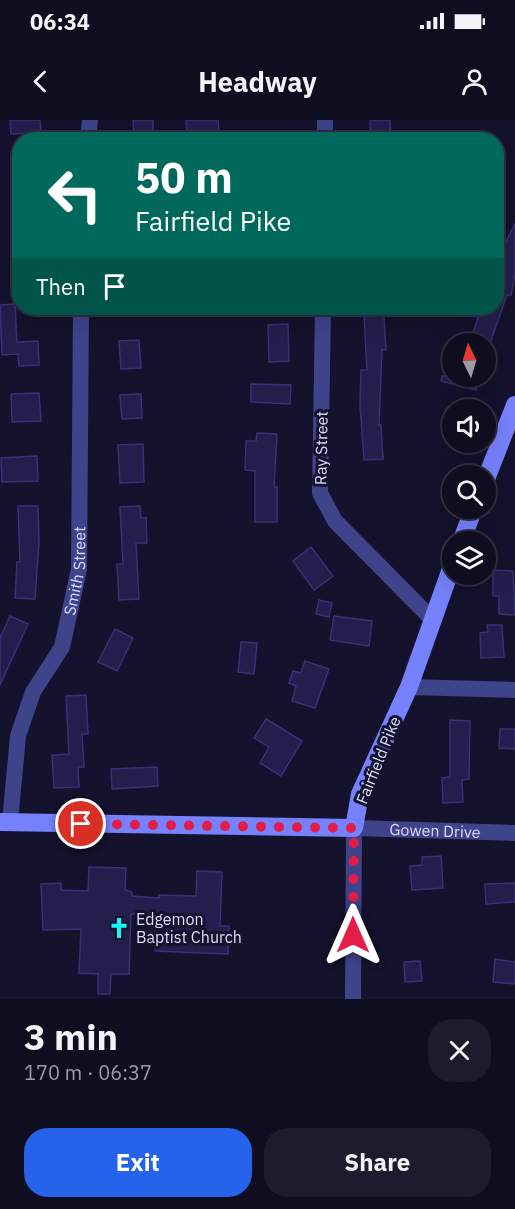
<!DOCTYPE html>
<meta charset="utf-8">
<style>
body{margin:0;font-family:"IBM Plex Sans",sans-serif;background:#1d1c2e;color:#f1f3f6;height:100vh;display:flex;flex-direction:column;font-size:22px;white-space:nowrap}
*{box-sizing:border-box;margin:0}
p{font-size:20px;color:#9b9ca5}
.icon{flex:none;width:33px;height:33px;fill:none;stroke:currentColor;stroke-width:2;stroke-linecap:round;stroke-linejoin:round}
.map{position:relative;height:879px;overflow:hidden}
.side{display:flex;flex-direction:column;background:#0f0e21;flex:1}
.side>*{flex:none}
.banner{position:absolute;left:12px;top:12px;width:492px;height:183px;border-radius:24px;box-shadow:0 6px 24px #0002,0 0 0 2px #2f2e3f;background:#00695c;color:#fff;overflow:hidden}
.needle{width:39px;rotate:355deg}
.tools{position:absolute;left:442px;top:213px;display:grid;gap:12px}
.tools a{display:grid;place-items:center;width:54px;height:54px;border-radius:50%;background:#0f0e21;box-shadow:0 6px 24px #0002,0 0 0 2px #2f2e3f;font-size:30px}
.pin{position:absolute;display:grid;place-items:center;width:51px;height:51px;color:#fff;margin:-26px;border:3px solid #fff;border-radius:50%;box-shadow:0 2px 6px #0007}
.me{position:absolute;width:66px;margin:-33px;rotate:0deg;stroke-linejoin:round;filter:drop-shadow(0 0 4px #0008)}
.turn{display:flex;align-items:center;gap:21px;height:126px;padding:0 24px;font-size:27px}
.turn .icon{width:78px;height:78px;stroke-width:2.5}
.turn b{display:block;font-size:42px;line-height:51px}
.then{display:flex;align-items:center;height:57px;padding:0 24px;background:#0003;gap:12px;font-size:22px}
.round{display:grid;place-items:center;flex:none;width:63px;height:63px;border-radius:24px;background:#1d1c2e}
.summary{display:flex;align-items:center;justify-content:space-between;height:102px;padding:0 24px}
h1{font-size:36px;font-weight:700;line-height:45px}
.button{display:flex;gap:12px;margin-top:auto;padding:12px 24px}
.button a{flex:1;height:69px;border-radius:24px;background:#2563eb;color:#fff;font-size:24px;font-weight:700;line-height:69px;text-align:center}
.button a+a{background:#1d1c2e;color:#f1f3f6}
.status{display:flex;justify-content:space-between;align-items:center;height:42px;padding:0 30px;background:#0f0e21;direction:ltr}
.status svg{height:16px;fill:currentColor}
header{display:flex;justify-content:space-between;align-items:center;height:78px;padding:0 24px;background:#0f0e21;font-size:27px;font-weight:700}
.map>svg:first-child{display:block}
.building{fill:#231e4c;stroke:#373178;stroke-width:1.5}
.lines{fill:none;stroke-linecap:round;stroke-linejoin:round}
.street{stroke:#3e438a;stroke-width:16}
.secondary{stroke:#7681fd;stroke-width:18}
.route{stroke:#e11d48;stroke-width:10;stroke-dasharray:0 18}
.labels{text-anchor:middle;stroke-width:6;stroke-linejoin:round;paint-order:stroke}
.street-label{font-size:16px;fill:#ddddfe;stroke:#14122c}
.poi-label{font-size:16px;fill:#ddddfe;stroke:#14122c;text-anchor:start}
</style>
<div class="status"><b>06:34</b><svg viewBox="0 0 49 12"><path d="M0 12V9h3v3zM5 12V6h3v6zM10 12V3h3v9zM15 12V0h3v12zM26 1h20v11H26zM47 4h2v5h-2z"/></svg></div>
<header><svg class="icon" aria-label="back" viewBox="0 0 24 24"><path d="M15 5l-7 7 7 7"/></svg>Headway<svg class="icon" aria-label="person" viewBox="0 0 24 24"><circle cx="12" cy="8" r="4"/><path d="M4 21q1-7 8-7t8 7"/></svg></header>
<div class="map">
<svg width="515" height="879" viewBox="0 0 515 879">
<rect width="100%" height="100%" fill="#14122c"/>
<g class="building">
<path d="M10,0H40L41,13L11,14Z"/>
<path d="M133,0H153V15L134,16Z"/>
<path d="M186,0H218L219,13L187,15Z"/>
<path d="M370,0H390L391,20H371Z"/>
<path d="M515,103V154L511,175H507L490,223L472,216L481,188H496L497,141Z"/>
<path d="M15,184L17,222L38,221L39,245L19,246L18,234L2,235L0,185Z"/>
<path d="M384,195L386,230H382L379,305H381L383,339L364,340L360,285L361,250H367L364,196Z"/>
<path d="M288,204L289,241L269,242L268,205Z"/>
<path d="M139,220L141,248L121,249L119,221Z"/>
<path d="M442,256H479L476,270L441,261Z"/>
<path d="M251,264L291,265L290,284L251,282Z"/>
<path d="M39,273L41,301L12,302L11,274Z"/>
<path d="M141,274L142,298L122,299L120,275Z"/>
<path d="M257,313L277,314L274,367H277V402H255V351L245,350L246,321H256Z"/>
<path d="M143,324L144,362L120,363L118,325Z"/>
<path d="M37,336L38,361L2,362L1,338Z"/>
<path d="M18,386H38L39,422L35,479L15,478L17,442H20Z"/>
<path d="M140,386L141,398H146L147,423H136L139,479L119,480L117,444H123L120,387Z"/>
<path d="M311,427L333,456L314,470L293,441Z"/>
<path d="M493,450L513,451L515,495L499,494V476H493Z"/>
<path d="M319,480L332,483L329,497L316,494Z"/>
<path d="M10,496L28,504L0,565V518Z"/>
<path d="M334,496L372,501L369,526L330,520Z"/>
<path d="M487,505H502L504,537L481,538L480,513L488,512Z"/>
<path d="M115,509L133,518L117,551L98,542Z"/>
<path d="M241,522L257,523L254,554L238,552Z"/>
<path d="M305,541L329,549L315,588L292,581L296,566L289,563L293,551L301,553Z"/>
<path d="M86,575L88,614H82L84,647H78L79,667L54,668L52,635L69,634L66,576Z"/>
<path d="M266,599L302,621L281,656L260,643L269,627L254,618Z"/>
<path d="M450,600L470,601L469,659L462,660L463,682L443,683L442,658L450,657Z"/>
<path d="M500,609H515V629L499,628Z"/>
<path d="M157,647L158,666L112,669L111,649Z"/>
<path d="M441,736L443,768L412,770L410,746L422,745V737Z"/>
<path d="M89,747L126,748L125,770L132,772V776L159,778V775L196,776L197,751L222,752L220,806H229L228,834L155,831V795L131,794L129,854H111L110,874H98V854L79,853L81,809L43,810L41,764L61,763V770L88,771Z"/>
<path d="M515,763V782L486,784L485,764Z"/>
<path d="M495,839L515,842V864L493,862Z"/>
<path d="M420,841L422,861L405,862L404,842Z"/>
</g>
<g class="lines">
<g class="street">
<path d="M88,20L90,0"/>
<path d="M325,20V0"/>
<path d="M323,188L320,373L335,401L431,498"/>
<path d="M409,567L515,570"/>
<path id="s1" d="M10,702L18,616L33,572L62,527L79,449L81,188"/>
<path id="s2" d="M353,879L354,708L515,713"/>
</g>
<g class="secondary">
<path d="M486,359L515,285"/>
<path d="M461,422L474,388"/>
<path d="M0,702L354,708L360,674L409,567L453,443"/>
</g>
</g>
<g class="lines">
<path class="route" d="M81,704L354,708L353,815"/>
</g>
<defs>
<symbol id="church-bare" viewBox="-9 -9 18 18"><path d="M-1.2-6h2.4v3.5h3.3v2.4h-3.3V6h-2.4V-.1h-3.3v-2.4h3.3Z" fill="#0cfbfa" stroke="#14122c" stroke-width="2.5" paint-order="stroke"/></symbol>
</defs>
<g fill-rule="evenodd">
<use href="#church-bare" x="104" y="793" width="30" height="30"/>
</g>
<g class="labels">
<g class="street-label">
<text transform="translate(321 328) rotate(-89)" y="6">Ray Street</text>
<text dy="6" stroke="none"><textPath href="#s1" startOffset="264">Smith Street</textPath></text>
<text transform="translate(378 640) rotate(-68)" y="6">Fairfield Pike</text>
<text dy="6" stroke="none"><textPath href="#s2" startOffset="252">Gowen Drive</textPath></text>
</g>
<g class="poi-label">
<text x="136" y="805">Edgemon<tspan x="136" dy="18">Baptist Church</tspan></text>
</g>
</g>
</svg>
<div class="tools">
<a><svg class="needle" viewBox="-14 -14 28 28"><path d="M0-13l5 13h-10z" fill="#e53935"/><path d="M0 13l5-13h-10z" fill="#9b9ca5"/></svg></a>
<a><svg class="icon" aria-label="sound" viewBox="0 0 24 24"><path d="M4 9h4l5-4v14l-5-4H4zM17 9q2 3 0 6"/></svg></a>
<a><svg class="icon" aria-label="search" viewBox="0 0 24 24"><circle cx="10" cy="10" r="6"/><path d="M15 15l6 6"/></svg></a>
<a><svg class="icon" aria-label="layers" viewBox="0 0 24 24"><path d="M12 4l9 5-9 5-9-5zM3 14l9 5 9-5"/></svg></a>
</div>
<div class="pin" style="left:81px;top:704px;background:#d93025"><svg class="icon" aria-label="arrive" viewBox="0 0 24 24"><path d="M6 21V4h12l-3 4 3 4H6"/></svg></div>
<svg class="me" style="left:353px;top:815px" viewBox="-20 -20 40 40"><path d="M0-17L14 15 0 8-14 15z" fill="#e11d48" stroke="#fff" stroke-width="4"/></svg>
<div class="banner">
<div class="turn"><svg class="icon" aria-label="left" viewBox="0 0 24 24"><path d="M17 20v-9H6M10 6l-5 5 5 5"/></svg><div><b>50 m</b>Fairfield Pike</div></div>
<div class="then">Then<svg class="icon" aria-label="arrive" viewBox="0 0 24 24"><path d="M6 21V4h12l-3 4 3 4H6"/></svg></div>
</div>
</div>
<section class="side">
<div class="summary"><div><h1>3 min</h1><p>170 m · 06:37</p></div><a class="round"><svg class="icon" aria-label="close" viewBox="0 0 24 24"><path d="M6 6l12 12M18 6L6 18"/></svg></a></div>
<div class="button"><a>Exit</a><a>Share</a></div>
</section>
